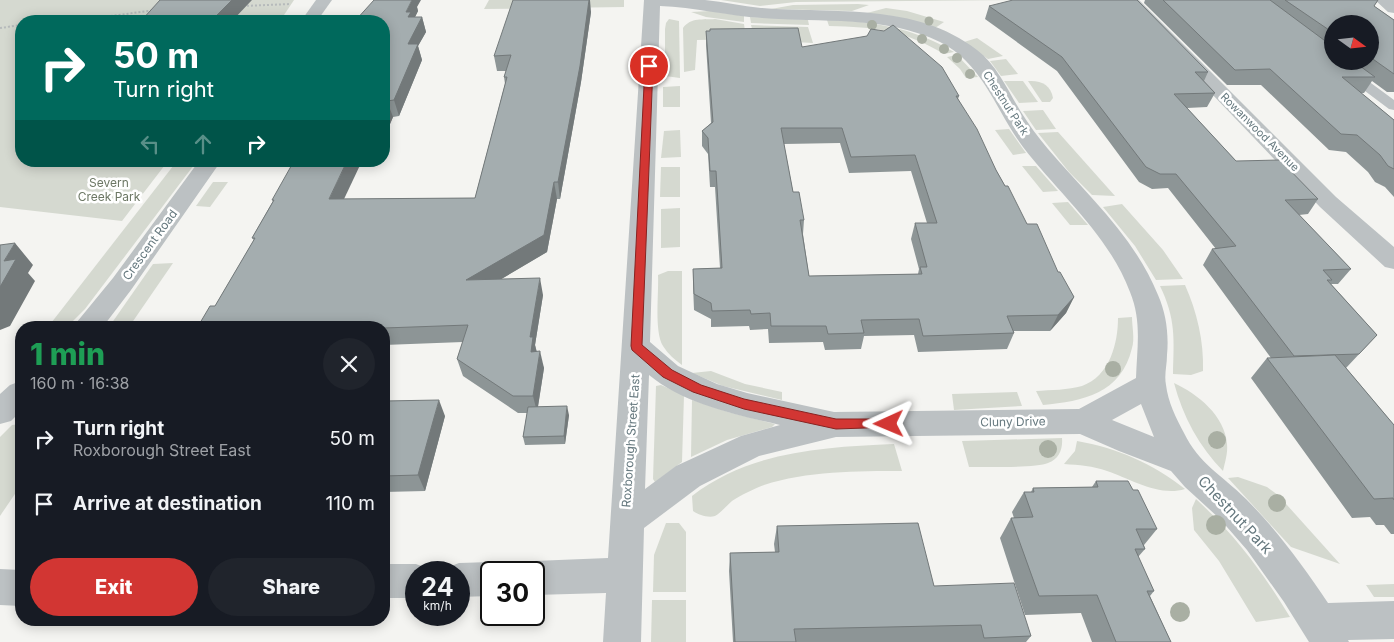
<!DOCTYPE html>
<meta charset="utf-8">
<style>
body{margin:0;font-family:Inter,sans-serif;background:#20242c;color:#f1f3f6;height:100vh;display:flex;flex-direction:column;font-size:19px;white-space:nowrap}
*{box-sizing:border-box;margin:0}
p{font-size:16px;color:#9ea1a6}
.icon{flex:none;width:28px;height:28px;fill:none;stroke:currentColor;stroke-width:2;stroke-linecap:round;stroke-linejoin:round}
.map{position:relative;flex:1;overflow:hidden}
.sheet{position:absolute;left:15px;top:321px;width:375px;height:305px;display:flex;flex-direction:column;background:#171b24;border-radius:20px;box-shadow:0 2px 12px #0003}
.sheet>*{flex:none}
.top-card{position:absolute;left:15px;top:15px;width:375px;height:152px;border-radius:20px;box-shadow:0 2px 12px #0003;background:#00695c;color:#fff;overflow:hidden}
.needle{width:32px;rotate:105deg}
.tools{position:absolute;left:1324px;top:15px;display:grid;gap:10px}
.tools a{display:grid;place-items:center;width:55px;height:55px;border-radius:50%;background:#171b24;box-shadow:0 2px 12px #0003;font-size:25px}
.speed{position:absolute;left:405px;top:561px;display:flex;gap:10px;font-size:25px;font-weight:700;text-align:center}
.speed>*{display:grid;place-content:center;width:65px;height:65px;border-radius:50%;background:#171b24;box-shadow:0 2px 12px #0003;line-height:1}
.speed small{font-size:12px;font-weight:400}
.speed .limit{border:2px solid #111;border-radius:8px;background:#fff;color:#111}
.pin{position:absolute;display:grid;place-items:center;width:42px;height:42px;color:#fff;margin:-21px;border:2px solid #fff;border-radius:50%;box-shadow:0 1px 5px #0007}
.me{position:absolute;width:55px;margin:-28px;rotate:269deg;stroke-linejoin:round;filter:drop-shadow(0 0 4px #0008)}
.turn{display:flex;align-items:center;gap:18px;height:105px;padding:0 15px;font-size:22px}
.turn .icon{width:65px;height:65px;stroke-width:2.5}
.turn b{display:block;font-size:35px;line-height:42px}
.lanes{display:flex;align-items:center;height:48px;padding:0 15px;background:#0003;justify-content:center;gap:25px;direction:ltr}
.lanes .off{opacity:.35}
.round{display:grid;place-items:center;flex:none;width:52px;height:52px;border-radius:26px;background:#20242c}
.headline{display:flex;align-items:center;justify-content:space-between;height:85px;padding:0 15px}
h1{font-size:30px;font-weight:800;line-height:38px;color:#1e9e55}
.button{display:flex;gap:10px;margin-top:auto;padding:10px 15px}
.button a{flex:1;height:58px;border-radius:30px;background:#d23633;color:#fff;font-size:20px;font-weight:800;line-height:58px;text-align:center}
.button a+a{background:#20242c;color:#f1f3f6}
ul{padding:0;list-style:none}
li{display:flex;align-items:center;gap:15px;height:65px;padding:0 15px}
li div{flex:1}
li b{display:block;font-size:19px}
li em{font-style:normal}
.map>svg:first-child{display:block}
.green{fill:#d5d9d0}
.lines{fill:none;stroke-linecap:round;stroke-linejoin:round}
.path{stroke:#b6babb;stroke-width:2;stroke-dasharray:2 2;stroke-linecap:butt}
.lane{fill:#bcc1c3;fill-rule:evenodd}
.street{fill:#bcc1c3;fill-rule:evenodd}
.tree{fill:#a9afa3}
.wall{fill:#8d9596;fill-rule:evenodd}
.shaded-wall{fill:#73797a}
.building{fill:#a4adaf;stroke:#73797a;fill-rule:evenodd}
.route{fill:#d23633;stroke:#882321}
.labels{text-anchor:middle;stroke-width:5;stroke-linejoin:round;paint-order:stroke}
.far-street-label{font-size:11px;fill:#66797f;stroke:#fff}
.park-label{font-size:12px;fill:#6c7764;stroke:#fff}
.street-label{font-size:12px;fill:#66797f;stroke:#fff}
.near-street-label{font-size:15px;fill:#66797f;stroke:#fff}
</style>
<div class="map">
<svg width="1394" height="642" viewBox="0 0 1394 642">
<rect width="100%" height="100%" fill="#f4f4f1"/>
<g class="green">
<path d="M0,0H294L284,15L140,21H21V117L16,121L21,123V161H168L122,221L0,207Z"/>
<path d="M489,0H624V7L484,9Z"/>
<path d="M721,0H1028L796,2L760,6Z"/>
<path d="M858,4L869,5L852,11L771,9L793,5Z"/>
<path d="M886,8L907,11L944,22L935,28L897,17L867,13Z"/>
<path d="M710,11L744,16V22L706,17L691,12Z"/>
<path d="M750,17L808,20L809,25L751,23Z"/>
<path d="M669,19L679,21L680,78L665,76V29L666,23Z"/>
<path d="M715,19L744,24L746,39L697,40L695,70L684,72L683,28C691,17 703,20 715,19Z"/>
<path d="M827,20C873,21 914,28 954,52L944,54C904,30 875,27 829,26Z"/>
<path d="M751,25L808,27L813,43L755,40Z"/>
<path d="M977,38L1003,56L988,59L964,42Z"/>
<path d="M957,55L978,77L966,78L960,69L947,57Z"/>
<path d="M1006,59L1018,74L1001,76L990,61Z"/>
<path d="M1004,81H1023L1038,102L1019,103Z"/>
<path d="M1028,81C1041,80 1051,85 1053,98L1050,102H1042Z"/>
<path d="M680,86V107H663V87Z"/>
<path d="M1043,110L1056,129L1036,130L1023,111Z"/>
<path d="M1009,129L1026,153L1013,155L995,130Z"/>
<path d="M680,130L681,157L661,158L664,131Z"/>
<path d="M1058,132L1115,196L1092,195L1069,172L1038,133Z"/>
<path d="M177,161H197L85,309L67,327H48Z"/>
<path d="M1022,166H1036L1058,191L1043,192Z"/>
<path d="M661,167H680V197H660Z"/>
<path d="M213,182H228L210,207L196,206Z"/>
<path d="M1068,202L1088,225H1070L1052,203Z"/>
<path d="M1122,204L1163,250L1183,279L1156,280L1135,246L1103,207Z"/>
<path d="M680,208V247L661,248V209Z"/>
<path d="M173,263L129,327H109L153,264Z"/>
<path d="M668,271H682V365C675,360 668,354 663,346C654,331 659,293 658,275Z"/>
<path d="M1185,285C1197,312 1204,341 1203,371L1191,375L1173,374C1174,339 1176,319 1160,286Z"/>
<path d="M1132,317C1132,327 1135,339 1132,348C1121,394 1083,401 1043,405L1036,391C1051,390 1068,390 1082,386C1110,376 1118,343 1118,318Z"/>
<path d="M711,371L745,384L782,392V400L723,386L692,373Z"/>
<path d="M1174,383C1198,394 1225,416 1227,444C1228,453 1225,462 1223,471C1199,446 1183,417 1174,383Z"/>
<path d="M661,385L684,395L682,462L655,482L653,479L656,386Z"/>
<path d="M1017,392L1022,406L954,410L952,394Z"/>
<path d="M692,400L728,412L775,424L772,427L727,440L691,457Z"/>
<path d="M21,424V485L0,516V437L12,425Z"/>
<path d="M1062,438C1063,449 1059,459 1048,463C1037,468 985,467 969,467L962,441Z"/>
<path d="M1077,441C1117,448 1152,463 1185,489C1159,497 1131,479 1107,471C1093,466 1079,465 1064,464L1075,451Z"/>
<path d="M894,444L902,471C858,471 806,471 764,485C754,489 741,495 732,501C727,505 721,513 715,516C708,518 699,515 693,511L692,496C750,451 824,447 894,444Z"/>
<path d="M1238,477L1267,487L1278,495L1340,564L1291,547L1228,478Z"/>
<path d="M1196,499C1235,535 1262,571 1290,617L1256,622L1219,561L1194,530L1192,508Z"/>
<path d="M666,523H679L686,532V592H653L654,555Z"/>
<path d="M1394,584V597H1374L1366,585Z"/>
<path d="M652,600H686V642H651Z"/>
</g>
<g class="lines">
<g class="path">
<path d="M243,6L290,4"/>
<path d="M75,21L155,10"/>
<path d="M0,28L21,25"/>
</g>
<path class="lane" d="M1329,58H1332V61H1341L1394,100V110L1389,109L1329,64L1327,61Z"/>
<g class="street">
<path d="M316,0H332L317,21H301Z"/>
<path d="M644,0C664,0 685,0 705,0C724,2 742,6 761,8C833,14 915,2 977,50C997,65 1008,91 1021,112C1029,125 1038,137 1048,149C1088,196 1134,236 1158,295C1166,313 1169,334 1167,355C1167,365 1164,375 1166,385C1168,402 1176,418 1184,433C1199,464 1222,475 1246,499C1277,530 1303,566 1328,603L1394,601V639L1348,640L1349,642H1309L1284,602L1247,550L1220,519L1185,487L1171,471L1119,451L1080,434L836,437L759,456L700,486L644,528L641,642H603L606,593L534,595V572H518L521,566L534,561L608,558ZM660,6C694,7 728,16 762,18C821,23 885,15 940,42C983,63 996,111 1023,147C1060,195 1108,234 1130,292C1142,321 1137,348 1136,378L1079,409L834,412L747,393L717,384L678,366L650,342ZM649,375C684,404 737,415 780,425L741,436L676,466L645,489ZM1141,404L1154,437L1112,420Z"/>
<path d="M1122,0H1139L1336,197L1394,247V269L1385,267L1320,207Z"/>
<path d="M1375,0H1394V13L1388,12Z"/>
<path d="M199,161H221L131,290L102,328H72L113,278Z"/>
<path d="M21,381V411L11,421L0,424V394L10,385Z"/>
<path d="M491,562L504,567L506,572H491V596L459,597V572H444L446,568L459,563Z"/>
<path d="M384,564H416L429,569L431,572H416V598H384Z"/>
<path d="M0,569L21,570V606L0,605Z"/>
</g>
</g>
<g class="tree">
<circle cx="929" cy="21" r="4.5"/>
<circle cx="872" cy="25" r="5"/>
<circle cx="922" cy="39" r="5"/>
<circle cx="944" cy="49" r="5"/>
<circle cx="957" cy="58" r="5"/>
<circle cx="970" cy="74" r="5"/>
<circle cx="1113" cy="369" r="8"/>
<circle cx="1217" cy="440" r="9"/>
<circle cx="1048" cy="449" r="9"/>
<circle cx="1277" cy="503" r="9"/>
<circle cx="1216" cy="525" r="10"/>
<circle cx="1180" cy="612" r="10"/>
</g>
<g class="wall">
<path d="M1145,0H1378L1374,6L1394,20V92H1387L1372,81L1364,93H1361L1394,120V197L1385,187L1375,182L1368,172L1346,152L1329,150L1261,85H1227L1144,3ZM1332,24H1370V61H1332Z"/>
<path d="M989,6L1208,72L1204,81L1215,93L1207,107L1187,108L1236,161L1318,199L1308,214L1299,215L1351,269L1338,284H1331L1377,335L1346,368L1394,425V534H1391L1384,525H1376L1370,517L1352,518L1251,378L1267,358H1271L1203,265L1212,249H1216L1168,188L1152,189L1139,182L1057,71L985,19Z"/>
<path d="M417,7L418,11L415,17H422L426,32L418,46L422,60L399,116L393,117L384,138V21Z"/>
<path d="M591,12L581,82L560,199H557L547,252L501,279L543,295L535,345L537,352L544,368L538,407L569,415L565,444L525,445L523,437L527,413H518L463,376L457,359L463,342L384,345V328H197L215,306L254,240L252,238L273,201L272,200L475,198L505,84L504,77L506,71H497L494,56Z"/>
<path d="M706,31L802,47L959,96L958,99L996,170L1027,224L1074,297L1066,313L1050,331H1014V333L1007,349L918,352L914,335L864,336L861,349L825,350L823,342L769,343L768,329L750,330L749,326L711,327V319L694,310L693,285V269L720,268L715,187H710L708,154L702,146V131L711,123L706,45ZM840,143L849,173L911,171L927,223H915L911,239L919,269L918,274L809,276L803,234L804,220L793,192L784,144Z"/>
<path d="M384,401L445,416L425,491L384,492Z"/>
<path d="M1096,481L1133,490L1157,529L1144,545L1145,549L1138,557L1154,591L1150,596L1171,642H1092L1081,613L1025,615L1000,538L1011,518H1014L1012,512L1024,492H1031L1033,488L1092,487Z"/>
<path d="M777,526L934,586L1031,636L1026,642H733L729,571L730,553L775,552L774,544Z"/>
</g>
<g class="shaded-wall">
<path d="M232,0H252L232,21H211Z"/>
<path d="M412,0H421L417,7L418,11L413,21L412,32L406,12Z"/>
<path d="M589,0H590L591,12L581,82L560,199L558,182Z"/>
<path d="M422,17L426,32L418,46L422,60L399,116L394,100L408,44Z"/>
<path d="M387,101L393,117L384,138V109Z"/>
<path d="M347,161H362L336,216L329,199Z"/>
<path d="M554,182L557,199L547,252L471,297L466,280Z"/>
<path d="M15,243L33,265L28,273L35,281L10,326L0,330V287L4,261Z"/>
<path d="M540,278L543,295L535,345L537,354L531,352L530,337Z"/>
<path d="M1074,297L1066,313L1050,331L1058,315Z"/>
<path d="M540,351L544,368L537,412L533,396Z"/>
<path d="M439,400L445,416L425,491L418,475Z"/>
<path d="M567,406L569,415L565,444L564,436Z"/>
</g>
<g class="building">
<path d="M160,0H232L211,21H141Z"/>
<path d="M374,0H412L406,12H411L408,17H422L408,44H418L394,100L387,101L384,109V21H355Z"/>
<path d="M513,0H589L580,66L558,182H554L544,235L466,280L540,278L530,337H533L531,352L540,351L533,396H513L457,359L468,325L384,328H360L361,323L304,324L302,328H197L210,306H215L255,238H252L274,200H272L294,161H347L329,199L475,198L507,77H504L511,55L494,56Z"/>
<path d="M1013,0H1137L1208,72H1195L1215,93L1174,94L1236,161L1280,160L1318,199L1285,200L1351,269L1323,270L1332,280H1327L1377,335L1359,354L1294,356L1212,249L1236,246L1176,174H1160L1146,167L1062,57L989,6Z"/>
<path d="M1163,0H1270L1332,46V61H1353L1375,77H1342L1394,120V169L1388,166L1380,155L1357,135L1341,134L1270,69L1235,70Z"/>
<path d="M1285,0H1378L1374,6L1394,20V74L1370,57V24H1332V32Z"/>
<path d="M893,25L942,67L959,96H956L977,129L996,170L1005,186H1008L1027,224H1037L1058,272H1060L1074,297L1058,315L1007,316L1014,333L923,336L919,319L861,320L864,333L828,334L826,326H771L770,313L751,314L750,310L712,311L711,303L694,294L693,269L722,268L716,171H710L708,138L702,131L713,122L706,31H710V29L798,28L802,47L867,36L871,29L884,31ZM781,128H842L851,157L915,155L937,223H915L927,267H920L922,274L809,276L800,220H804L799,192H793Z"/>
<path d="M15,243L4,261L16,259L0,287V245Z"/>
<path d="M1335,355L1394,425V500L1393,498L1374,499L1267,358Z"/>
<path d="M439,400L418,475L384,476V401Z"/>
<path d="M567,406L564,436L523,437L528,407Z"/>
<path d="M1096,481H1128L1133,490H1138L1157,529H1136L1145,549H1135L1154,591H1147L1171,642H1116L1097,595L1039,596L1011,518L1033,517L1024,492H1034L1033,488L1098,487Z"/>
<path d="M918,523L934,586L1014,583L1031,636L984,638L981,625L794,629L796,642H735L730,553L779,552L777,526Z"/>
</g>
<path class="route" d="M649,63L653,66L642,345L672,370L701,385L744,399L836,419H889L894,420L896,424L894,427L836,429L744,409L693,392L663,377L632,350L631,346L645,66Z"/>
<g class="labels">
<g class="far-street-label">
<text transform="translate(1006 103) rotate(57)" y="4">Chestnut Park</text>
<text transform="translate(1260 132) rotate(45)" y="4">Rowanwood Avenue</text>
</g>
<g class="park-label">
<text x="109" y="187">Severn<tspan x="109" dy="14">Creek Park</tspan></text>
</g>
<g class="street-label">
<text transform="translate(150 245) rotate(-54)" y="4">Crescent Road</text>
<text transform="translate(1013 422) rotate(-1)" y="4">Cluny Drive</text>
<text transform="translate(631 441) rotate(-86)" y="4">Roxborough Street East</text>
</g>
<g class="near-street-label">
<text transform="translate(1235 515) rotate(47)" y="5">Chestnut Park</text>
</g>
</g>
</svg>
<div class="tools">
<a><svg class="needle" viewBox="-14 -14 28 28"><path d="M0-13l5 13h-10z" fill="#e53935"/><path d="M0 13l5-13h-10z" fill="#9ea1a6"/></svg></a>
</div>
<div class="speed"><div>24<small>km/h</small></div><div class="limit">30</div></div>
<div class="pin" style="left:649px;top:66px;background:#d93025"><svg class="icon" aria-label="arrive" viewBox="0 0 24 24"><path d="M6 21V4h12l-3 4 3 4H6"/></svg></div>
<svg class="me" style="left:889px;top:424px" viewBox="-20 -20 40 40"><path d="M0-17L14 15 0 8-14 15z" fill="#d23633" stroke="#fff" stroke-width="4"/></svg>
<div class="top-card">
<div class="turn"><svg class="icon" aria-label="right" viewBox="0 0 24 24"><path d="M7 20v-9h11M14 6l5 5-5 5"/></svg><div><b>50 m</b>Turn right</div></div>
<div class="lanes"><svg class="icon off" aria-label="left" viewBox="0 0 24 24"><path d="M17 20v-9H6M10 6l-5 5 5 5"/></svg><svg class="icon off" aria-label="ahead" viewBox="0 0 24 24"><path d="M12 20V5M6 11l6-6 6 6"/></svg><svg class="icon" aria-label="right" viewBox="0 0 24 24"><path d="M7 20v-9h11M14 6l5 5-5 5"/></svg></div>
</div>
<section class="sheet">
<div class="headline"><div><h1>1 min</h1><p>160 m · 16:38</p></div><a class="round"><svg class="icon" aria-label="close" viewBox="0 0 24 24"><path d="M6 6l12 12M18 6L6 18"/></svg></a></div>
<ul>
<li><svg class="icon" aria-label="right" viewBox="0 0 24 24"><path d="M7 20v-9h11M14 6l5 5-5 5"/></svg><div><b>Turn right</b><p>Roxborough Street East</p></div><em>50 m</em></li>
<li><svg class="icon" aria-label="arrive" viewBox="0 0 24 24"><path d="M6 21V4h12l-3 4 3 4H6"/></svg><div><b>Arrive at destination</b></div><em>110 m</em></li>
</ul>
<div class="button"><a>Exit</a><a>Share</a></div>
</section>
</div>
